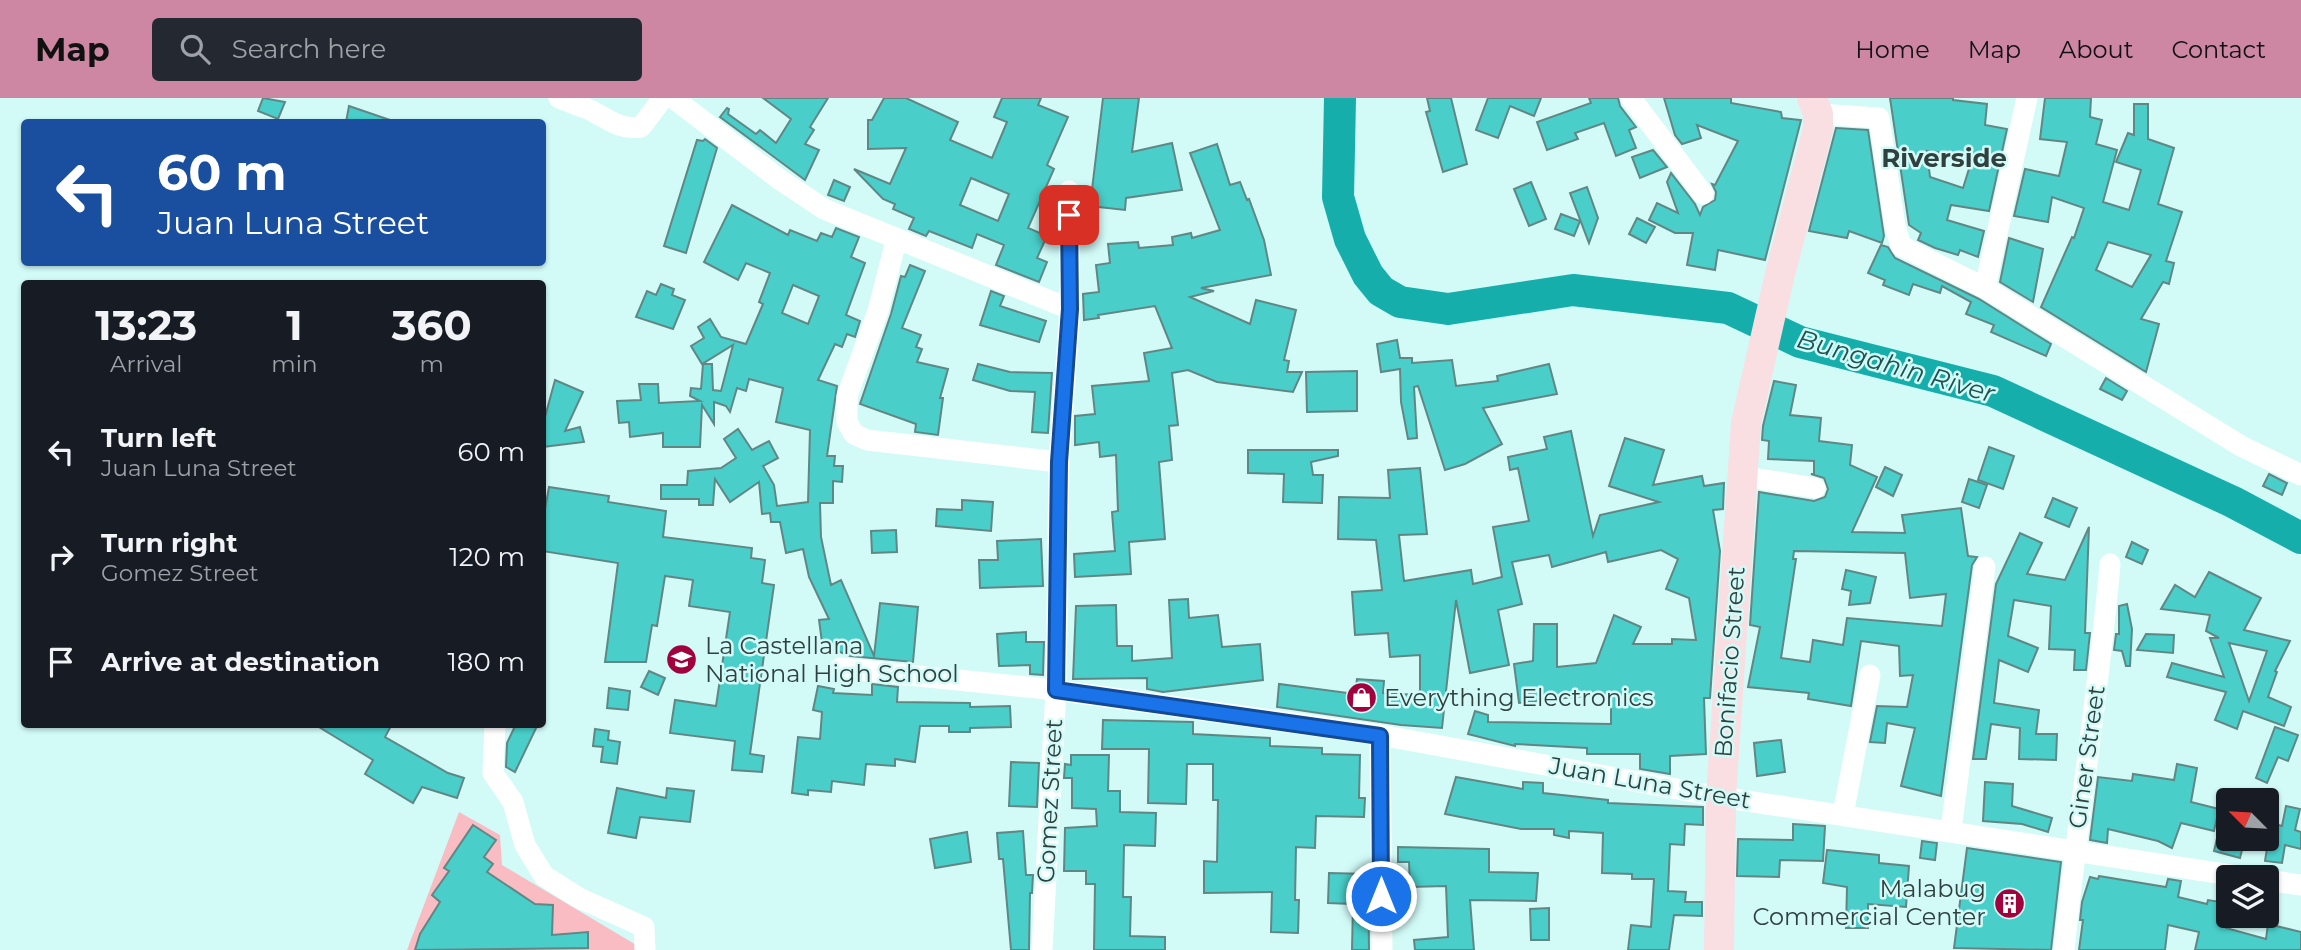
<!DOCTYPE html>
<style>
body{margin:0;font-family:Montserrat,sans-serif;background:#242831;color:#f1f3f6;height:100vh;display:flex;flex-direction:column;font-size:26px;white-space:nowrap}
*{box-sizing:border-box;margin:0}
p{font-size:23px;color:#9ea1a6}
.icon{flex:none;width:38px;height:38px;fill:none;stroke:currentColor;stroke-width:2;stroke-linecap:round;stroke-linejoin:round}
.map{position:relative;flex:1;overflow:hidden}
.side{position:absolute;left:21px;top:182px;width:525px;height:448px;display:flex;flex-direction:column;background:#171b24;border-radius:7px;box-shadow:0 2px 5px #0004}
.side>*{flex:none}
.hud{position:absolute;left:21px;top:21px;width:525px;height:147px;border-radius:7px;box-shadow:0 2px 5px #0004;background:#1a4fa0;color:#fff;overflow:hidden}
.needle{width:46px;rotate:294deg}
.fabs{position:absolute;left:2216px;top:690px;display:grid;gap:14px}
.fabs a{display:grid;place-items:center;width:63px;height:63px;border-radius:7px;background:#171b24;box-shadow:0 2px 5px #0004;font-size:35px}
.pin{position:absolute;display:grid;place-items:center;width:60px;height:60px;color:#fff;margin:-30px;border-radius:14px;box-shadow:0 4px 10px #0006}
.me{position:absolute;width:77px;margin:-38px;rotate:0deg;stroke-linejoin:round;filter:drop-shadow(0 0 5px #0008)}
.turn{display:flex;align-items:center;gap:24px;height:147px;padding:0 21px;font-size:32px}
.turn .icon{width:91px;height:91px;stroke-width:2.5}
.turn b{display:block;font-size:49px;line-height:60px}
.eta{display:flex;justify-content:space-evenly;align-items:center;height:119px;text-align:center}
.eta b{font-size:42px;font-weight:700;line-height:49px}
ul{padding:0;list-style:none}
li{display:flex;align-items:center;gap:21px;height:105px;padding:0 21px}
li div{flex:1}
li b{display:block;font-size:26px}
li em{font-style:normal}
header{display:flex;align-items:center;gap:42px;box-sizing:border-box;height:98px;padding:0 35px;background:#cd87a3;color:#111}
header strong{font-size:33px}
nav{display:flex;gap:38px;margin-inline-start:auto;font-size:24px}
.search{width:490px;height:63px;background:#242831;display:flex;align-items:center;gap:18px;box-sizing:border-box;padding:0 24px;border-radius:7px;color:#9ea1a6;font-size:26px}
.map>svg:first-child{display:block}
.green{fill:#f9bcc3}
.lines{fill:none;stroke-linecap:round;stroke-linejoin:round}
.river{stroke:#16aeaa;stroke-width:32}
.building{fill:#49cec9;stroke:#618785;stroke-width:2;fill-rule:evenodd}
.street{stroke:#fff;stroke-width:21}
.secondary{stroke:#f9dee2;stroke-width:30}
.route-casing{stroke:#114b97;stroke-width:18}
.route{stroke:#1a73e8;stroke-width:12}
.labels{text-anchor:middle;stroke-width:5;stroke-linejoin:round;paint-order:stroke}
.poi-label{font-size:24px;fill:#2f403f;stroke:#d2fbf8;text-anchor:start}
.street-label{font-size:24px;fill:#2f403f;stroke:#d2fbf8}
.neighbourhood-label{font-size:26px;font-weight:bold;fill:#2f403f;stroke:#d2fbf8}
.water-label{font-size:26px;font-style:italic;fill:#1c5452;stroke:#d2fbf8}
</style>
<header>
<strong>Map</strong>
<div class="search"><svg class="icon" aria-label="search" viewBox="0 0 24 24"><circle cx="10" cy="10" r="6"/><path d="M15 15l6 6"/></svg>Search here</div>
<nav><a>Home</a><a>Map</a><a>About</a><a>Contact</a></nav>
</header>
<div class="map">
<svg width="2301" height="852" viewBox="0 0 2301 852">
<rect width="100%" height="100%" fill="#d2fbf8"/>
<path class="green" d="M459,714L500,737L502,767L638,848V852H407Z"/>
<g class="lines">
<path class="river" d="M1340,0L1338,99L1350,141L1368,177L1381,193L1400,204L1448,211L1573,192L1728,210L1800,244L1993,293L2233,404L2301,440"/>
</g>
<g class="building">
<path d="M263,0L285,4L278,21L258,13Z"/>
<path d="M763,0H828L810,29L814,32L805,46L819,52L805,82L720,19L727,10L729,11L728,16L756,36L760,32L776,45L791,21Z"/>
<path d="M884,0H906L958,24L950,42L992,60L1007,24L994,19L1002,0H1041L1038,7L1068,19L1047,67L1054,71L1028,130L1047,138L1037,160L1047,164L1039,184L996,167L1004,147L977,136L972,150L929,133L926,138L909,131L914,120L893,111L895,106L883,101L854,71L890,86L906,50L868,51V22H872ZM971,80L1009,96L998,123L960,107Z"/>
<path d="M1103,0H1139L1132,54L1172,45L1182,92L1126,100L1125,112L1090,108Z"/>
<path d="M1427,0H1451L1467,66L1443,74L1426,14L1430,13Z"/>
<path d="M1488,0H1541L1534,18L1510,8L1498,40L1476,32Z"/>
<path d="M1589,0H1618L1620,8L1636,29L1629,32L1636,50L1616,58L1604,25L1575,35L1578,41L1547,52L1537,24L1591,5Z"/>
<path d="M1664,0H1731V5L1781,14L1782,20L1801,22L1765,162L1718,152L1715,172L1687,167L1693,135H1675L1649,122L1657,105L1678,115L1667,84L1671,75L1695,106L1700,117L1703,109L1715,102L1716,94L1712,86L1715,87L1738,43L1697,27L1701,40L1682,46L1675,37Z"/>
<path d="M1890,0H1953V2L1987,6L1985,27L2007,31L1989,113L1951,107L1947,122L1984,133L1978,159L1960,152L1958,157L1935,150L1918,142L1921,135L1909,127ZM1927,53L1973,58L1963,90L1930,79Z"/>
<path d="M2045,0H2091L2090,19L2102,22L2096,46L2117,52L2103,104L2129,112L2141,72L2116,64L2128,35L2134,37V6H2148V41L2174,50L2158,106L2182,114L2166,163L2174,165L2169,186L2163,184L2141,221L2159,226L2146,274L2041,209L2072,139L2074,140L2084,110L2052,99L2048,124L2014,118L2025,71L2059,78L2067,44L2040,41ZM2108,144L2151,157L2132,189L2096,172Z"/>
<path d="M349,8L390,22V24H346Z"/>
<path d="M1836,30L1868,32L1884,138L1882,145L1849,133L1847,140L1809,133Z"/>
<path d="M705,41L717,50L686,155L664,148L697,42L703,43Z"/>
<path d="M1217,46L1230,87L1240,84L1247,102L1249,101L1264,142L1271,177L1201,190L1214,193L1190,199L1250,226L1256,202L1296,212L1284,262L1289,263L1287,274H1302L1293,294L1217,284L1188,272L1172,275L1178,327L1169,328L1172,362L1159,364L1165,441L1129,444L1131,476L1075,479L1074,456L1115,453L1112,414L1118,413L1116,357L1100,359L1099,344L1075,347V318L1095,316L1092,288L1149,283L1144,255L1172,250L1155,208L1098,217L1099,220L1084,222L1083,196L1099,194L1096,167L1110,165L1108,146L1138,144L1139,150L1173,147L1172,139L1191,135L1192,140L1220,132L1190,55Z"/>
<path d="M1653,52L1667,69L1640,80L1632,59Z"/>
<path d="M834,82L850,89L844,103L828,97Z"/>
<path d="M1531,84L1546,121L1529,128L1514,91Z"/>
<path d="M1587,89L1598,120L1589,145L1570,95Z"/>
<path d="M732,107L788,137L790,132L817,143L821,135L832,139L836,130L859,139L851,159L865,165L846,217L860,223L855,239L847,236L842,249L835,246L818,282L837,288L827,358H835L834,368H843L842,384L833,383V405H820L821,439L831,487L841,482L874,558L880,505L918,509L913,564L850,558L830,550L823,552L819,522L829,521L809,479L803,451L786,455L780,424H771L770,415L762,416L759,384L730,404L715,381L713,407H699V401H661V387H687L688,373L721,370L736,360L724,341L738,331L752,352L769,343L778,360L763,368L774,387L777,408L808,404L810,332L776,324L783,290L749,281L746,293L737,290L730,314L726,308L714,304V326L702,307L700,349H663V335L630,339L629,324L619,325L617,303L641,302L639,286H658L659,305L700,303L690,298L691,290L701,291L703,266H712L713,292L721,293L733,247L702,266L691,248L704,240L698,229L710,221L721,239L746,246L763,206L759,204L770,175L746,165L738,182L704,164ZM793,187L819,198L808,226L782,215Z"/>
<path d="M1561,116L1580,123L1574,138L1555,131Z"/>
<path d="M1637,120L1655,129L1646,145L1629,136Z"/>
<path d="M2009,140L2043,151L2033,204L2000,184Z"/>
<path d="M1881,147L1888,149L1895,160L1979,201L2051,246L2046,258L1991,234L1994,227L1966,216L1971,204L1942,188L1940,195L1913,186L1909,197L1883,187L1885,182L1868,175Z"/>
<path d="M910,167L925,173L902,230L921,237L916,249L922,251L917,264L948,271L940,300H943L938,337L915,334L916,326L860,306L891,216L901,178L905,179Z"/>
<path d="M661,186L674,191L672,197L685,202L673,231L636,219L647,193L656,197Z"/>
<path d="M991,193L1004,198L1000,208L1046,223L1039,244L980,227Z"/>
<path d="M1397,242L1400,260H1412V265L1452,262L1456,288L1498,283L1497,278L1549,266L1557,296L1483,310L1502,346L1465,366L1445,372L1418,288L1414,289L1417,340L1408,341L1401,304L1400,271L1381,274L1377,246Z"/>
<path d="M978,266L1010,274L1052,275L1048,335L1032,334L1035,294L1010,293L973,282Z"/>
<path d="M1357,273V313L1307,314L1306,274Z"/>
<path d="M2106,280L2127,293L2122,302L2100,291Z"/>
<path d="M555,282L583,294L565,333L580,329L584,344L542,349V330Z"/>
<path d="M1774,283L1796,287L1790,317L1821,320L1819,343L1852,347L1850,367L1877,379L1852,434L1905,435L1902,417L1961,410L1968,458L1977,459L1972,467L1941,698L1901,688L1915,630L1887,625L1885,645L1870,644L1877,608L1907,609L1913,577L1900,578L1899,548L1861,543L1851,608L1808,601L1809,595L1748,589L1760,529L1750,527L1759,394L1814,403L1825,399L1828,391L1824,380L1811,376H1814V363L1768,361L1769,343L1762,342L1763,328ZM1794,453L1905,455L1910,500L1946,496L1942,528L1847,520L1843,547L1813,542L1810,564L1781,560L1796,461H1793Z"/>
<path d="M1571,333L1593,438L1600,417L1659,404L1609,388L1625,340L1664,352L1653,387L1702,378L1704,388L1724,385L1723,411L1713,412L1720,453L1710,600H1704L1706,656L1670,658V676L1640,671V656H1587V650L1515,646V648L1468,636L1475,613L1488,617V624L1611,626V595L1519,605L1514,566L1533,563L1534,526H1557V569L1596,565L1614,517L1641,529L1633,546H1672V541L1696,542L1689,500L1666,491L1678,461L1661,452L1608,464L1606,454L1552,469L1549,457L1512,464L1522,506L1498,512L1509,567L1470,575L1456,502L1442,630L1401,627L1277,609L1279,586L1355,596L1357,581L1384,583L1383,595L1418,597L1420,592V557L1390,559L1388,535L1355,537L1352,494L1382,492L1376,442L1338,441L1339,399L1390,400L1388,372L1420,370L1427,436L1399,437L1404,483L1471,472L1473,486L1502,479L1493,429L1529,423L1518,370L1510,372L1508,359L1547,351L1544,339Z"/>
<path d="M1989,349L2014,358L2003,391L1978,382Z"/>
<path d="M1248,352H1338V358L1311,364L1313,377H1323L1322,405L1283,404L1284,376L1248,375Z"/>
<path d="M1885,369L1902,377L1893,398L1876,389Z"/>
<path d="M2269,376L2287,385L2282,397L2263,388Z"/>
<path d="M1969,381L1987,387L1979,410L1962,404Z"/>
<path d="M549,389L609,398L608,404L666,413L663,439L752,450L751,460L765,462L762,485L774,487L750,656L764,658L762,674L732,672L735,643L670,635L675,602L716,608L730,514L689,508L693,482L665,478L657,528L652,527L646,564H605L618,465L542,453V428Z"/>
<path d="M2053,400L2077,410L2069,429L2045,419Z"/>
<path d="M962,402L993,404L991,433L936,428L937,411L962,412Z"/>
<path d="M2089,429L2085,535H2090L2086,572H2074L2075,552L2049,551L2051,508L2014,502L2008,538L2038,550L2028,574L1999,562L1994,605L2039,612L2036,636H2057L2056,662L2019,661L2020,630L1991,626L1986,661H1973L1996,486L2020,435L2042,445L2027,476L2065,482Z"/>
<path d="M896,432L897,454L872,455L871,433Z"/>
<path d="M1041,441L1043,488L980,490L979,462H998L997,443Z"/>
<path d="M2132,444L2148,452L2142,466L2126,459Z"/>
<path d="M1846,472L1876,479L1870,505L1849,507L1851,493L1842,491Z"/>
<path d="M2209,474L2261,500L2244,532L2290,543L2275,573L2277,574L2268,599L2291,609L2284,628L2243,613L2237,631L2215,622L2226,594L2167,579L2172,565L2224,579L2210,540H2219L2206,533L2210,517L2161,511L2175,487L2195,499ZM2229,545L2267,553L2249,603Z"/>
<path d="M1188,501L1189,520L1218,517L1222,549L1260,546L1263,582L1163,594L1147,591V580L1073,581L1076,508L1116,507L1117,548H1132V563L1172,560L1169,502Z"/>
<path d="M2127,506L2132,531L2130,568H2126L2122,553L2114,552L2116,536H2119V508Z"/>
<path d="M1026,534V544H1044L1043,577L1030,576V567L999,568L997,536Z"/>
<path d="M2146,536L2174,537L2173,555L2137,552Z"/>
<path d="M649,573L665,580L658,597L641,589Z"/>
<path d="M872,586L898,589L897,604L970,605V609L1010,608L1011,629L970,630V634H949V628H920L915,664L895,661V668L866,666L864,687L832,683L831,694L808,692V697L792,695L798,639L820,641L822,614L813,612L818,588L834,591L833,595L872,597Z"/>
<path d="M609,590L630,593L628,612L607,610Z"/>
<path d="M1103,622L1193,624V636L1270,640V648L1322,650V656L1360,657L1359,700H1365L1364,719L1316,718L1315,750L1296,749L1295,802H1299L1298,835L1271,834L1272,794L1204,795V763L1217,764L1218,702H1213V666H1187L1186,706L1148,705L1149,651H1102Z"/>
<path d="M314,626H392L385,639L448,675L464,680L457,700L422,689L413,705L365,676L373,662Z"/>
<path d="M516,626H538L515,674L506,669L507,645Z"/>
<path d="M2275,629L2298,637L2288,663L2278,659L2267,685L2256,680Z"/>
<path d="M595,631L609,633L608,642L620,644L617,666L601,664L603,649L593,648Z"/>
<path d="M1781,642L1785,674L1757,678L1754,645Z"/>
<path d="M1071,657H1109L1108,693H1120V714L1156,715L1155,748L1124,747L1123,799H1131L1130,838L1165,839V852H1094L1095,786H1086V773H1064L1065,730L1097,728L1096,711L1072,710V680H1064L1065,666L1071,667Z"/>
<path d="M1011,664L1039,665L1037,709L1009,708Z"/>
<path d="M2177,666L2197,670L2191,704L2219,711L2214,733L2181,725L2172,750L2158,743L2108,731L2107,745L2090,742L2098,679L2132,683L2133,676L2174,682Z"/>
<path d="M1456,679L1523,691V684L1543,685V695L1608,702V705L1703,709V727L1685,726L1684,747L1670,746L1668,793L1686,794L1685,804H1702V818L1674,817L1669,852H1628L1631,827L1651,829L1654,781H1632V776L1602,775L1603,735L1569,733V740L1554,737V731H1521L1445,716Z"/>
<path d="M1985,684L2013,686L2012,708L2052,720L2048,734L2022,726L1983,723Z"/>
<path d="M617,690L666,700L667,690L694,693L690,724L640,719L636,740L608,735Z"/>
<path d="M2286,708L2300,711L2295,732L2301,734V751L2285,747L2282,765L2265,763L2271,725L2282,728Z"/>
<path d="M1793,726L1825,728L1823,763L1780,762L1779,779L1737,778L1738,741L1793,742Z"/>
<path d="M473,727L496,742L484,759L493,766L487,774L535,806L553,807L552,837L588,834V850L415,852L420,836L440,804L432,797L449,773L444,770Z"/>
<path d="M1023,733L1026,777H1033L1032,795H1030L1029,852H1011L1003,761H999L997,735Z"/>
<path d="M967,734L971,764L935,770L930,741Z"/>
<path d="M2217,740H2245L2240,760L2214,753Z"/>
<path d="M1922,743L1937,745L1935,762L1920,760Z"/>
<path d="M1398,749L1489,751V774L1538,775L1536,803L1470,802L1474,852H1415L1414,842L1448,839L1446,788L1410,789L1409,764H1398Z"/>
<path d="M1967,750L2061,764L2051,852L1954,850Z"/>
<path d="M1827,752L1879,757V765L1909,768L1906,809L1868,806V830H1846L1847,789L1823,785Z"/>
<path d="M1329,775L1368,776L1369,852H1352L1353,806L1328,805Z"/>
<path d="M2099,778L2166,789L2168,781L2181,783L2178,799L2207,806L2208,802L2228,805L2226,830L2266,841L2268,826L2301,834V852H2195L2199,834L2168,827L2165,852H2079L2083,822H2080L2082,804L2090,779L2098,781Z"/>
<path d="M1549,810V842H1531L1530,811Z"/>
</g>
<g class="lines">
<g class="street">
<path d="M559,0C570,5 582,8 592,13C610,22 620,32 641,29L663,0"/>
<path d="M673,0L779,81L824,111L1070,211"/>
<path d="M1631,0L1703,96"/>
<path d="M1818,16L1879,20L1895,128L1901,148L1985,190L2241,348L2301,377"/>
<path d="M896,143L878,213L847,298V324L854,336L867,342L1059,364"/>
<path d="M1985,190L2027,0"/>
<path d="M1741,378L1815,390"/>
<path d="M840,570L1056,592L1380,637L1721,699L2244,779"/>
<path d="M495,626L493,675L513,704L525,747L544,778L579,800L644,829L645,852"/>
<path d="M1380,637L1382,852"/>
<path d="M1843,716L1870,577"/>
<path d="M1951,732L1985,469"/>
<path d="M2266,782L2301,787"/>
<path d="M1042,852L1056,592L1059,364L1070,211L1069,93"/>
<path d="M2064,852C2077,723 2099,595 2110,466"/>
</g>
<path class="secondary" d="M1719,852L1721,699L1746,325L1780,176L1818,31V16L1812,0"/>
</g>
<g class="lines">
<defs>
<path id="route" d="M1069,117L1070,211L1059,364L1056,592L1380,638L1381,798"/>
</defs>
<use href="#route" class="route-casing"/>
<use href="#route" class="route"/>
</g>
<defs>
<symbol id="school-disc" viewBox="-11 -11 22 22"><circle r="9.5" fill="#a1023d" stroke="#d2fbf8"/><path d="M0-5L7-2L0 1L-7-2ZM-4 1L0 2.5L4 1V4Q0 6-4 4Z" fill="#fff"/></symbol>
<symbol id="shop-disc" viewBox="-11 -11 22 22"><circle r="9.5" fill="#a1023d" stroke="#d2fbf8"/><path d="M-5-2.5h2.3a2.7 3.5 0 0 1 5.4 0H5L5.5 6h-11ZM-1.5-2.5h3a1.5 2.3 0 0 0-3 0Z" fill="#fff"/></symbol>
<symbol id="building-disc" viewBox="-11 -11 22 22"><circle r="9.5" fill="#a1023d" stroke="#d2fbf8"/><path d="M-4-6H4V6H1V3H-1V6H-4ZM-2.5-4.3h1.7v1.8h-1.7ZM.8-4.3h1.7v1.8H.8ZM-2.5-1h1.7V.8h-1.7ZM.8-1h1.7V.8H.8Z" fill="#fff"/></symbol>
</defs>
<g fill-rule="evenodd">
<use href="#school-disc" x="664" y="544" width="35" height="35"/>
<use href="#shop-disc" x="1344" y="582" width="35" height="35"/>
<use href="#building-disc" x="1992" y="788" width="35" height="35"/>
</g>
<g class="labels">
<g class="poi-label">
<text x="705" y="556">La Castellana<tspan x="705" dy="28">National High School</tspan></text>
<text x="1384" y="608">Everything Electronics</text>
<text x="1986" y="799" text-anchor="end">Malabug<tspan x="1986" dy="28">Commercial Center</tspan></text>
</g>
<g class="street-label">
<text transform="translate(1730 564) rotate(-86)" y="8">Bonifacio Street</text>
<text transform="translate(2087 659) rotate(-82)" y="8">Giner Street</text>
<text transform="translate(1650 685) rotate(10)" y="8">Juan Luna Street</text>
<text transform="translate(1050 703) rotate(-87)" y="8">Gomez Street</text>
</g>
<g class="neighbourhood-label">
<text x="1944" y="69">Riverside</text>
</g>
<g class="water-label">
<text transform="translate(1896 268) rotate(16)" y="9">Bungahin River</text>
</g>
</g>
</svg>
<div class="fabs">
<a><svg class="needle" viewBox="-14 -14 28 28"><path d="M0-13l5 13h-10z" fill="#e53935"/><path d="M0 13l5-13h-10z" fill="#9ea1a6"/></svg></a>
<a><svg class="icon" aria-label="layers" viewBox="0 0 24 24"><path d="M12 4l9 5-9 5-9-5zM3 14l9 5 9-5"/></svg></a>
</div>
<div class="pin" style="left:1069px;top:117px;background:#d93025"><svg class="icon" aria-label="arrive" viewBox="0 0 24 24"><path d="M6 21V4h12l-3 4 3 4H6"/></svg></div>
<svg class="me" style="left:1381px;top:798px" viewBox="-20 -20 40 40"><circle r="17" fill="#1a73e8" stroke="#fff" stroke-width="3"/><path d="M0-11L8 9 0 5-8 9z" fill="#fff"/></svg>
<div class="hud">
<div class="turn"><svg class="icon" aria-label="left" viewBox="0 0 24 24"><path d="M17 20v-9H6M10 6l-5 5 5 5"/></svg><div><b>60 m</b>Juan Luna Street</div></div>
</div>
<section class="side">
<div class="eta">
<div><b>13:23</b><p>Arrival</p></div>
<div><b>1</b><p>min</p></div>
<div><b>360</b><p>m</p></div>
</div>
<ul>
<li><svg class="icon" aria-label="left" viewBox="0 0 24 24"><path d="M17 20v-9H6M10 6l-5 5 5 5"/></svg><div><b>Turn left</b><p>Juan Luna Street</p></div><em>60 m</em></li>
<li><svg class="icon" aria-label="right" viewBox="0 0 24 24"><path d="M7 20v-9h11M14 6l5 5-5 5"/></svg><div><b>Turn right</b><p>Gomez Street</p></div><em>120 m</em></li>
<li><svg class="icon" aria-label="arrive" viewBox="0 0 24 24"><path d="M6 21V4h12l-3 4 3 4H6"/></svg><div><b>Arrive at destination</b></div><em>180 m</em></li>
</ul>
</section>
</div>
